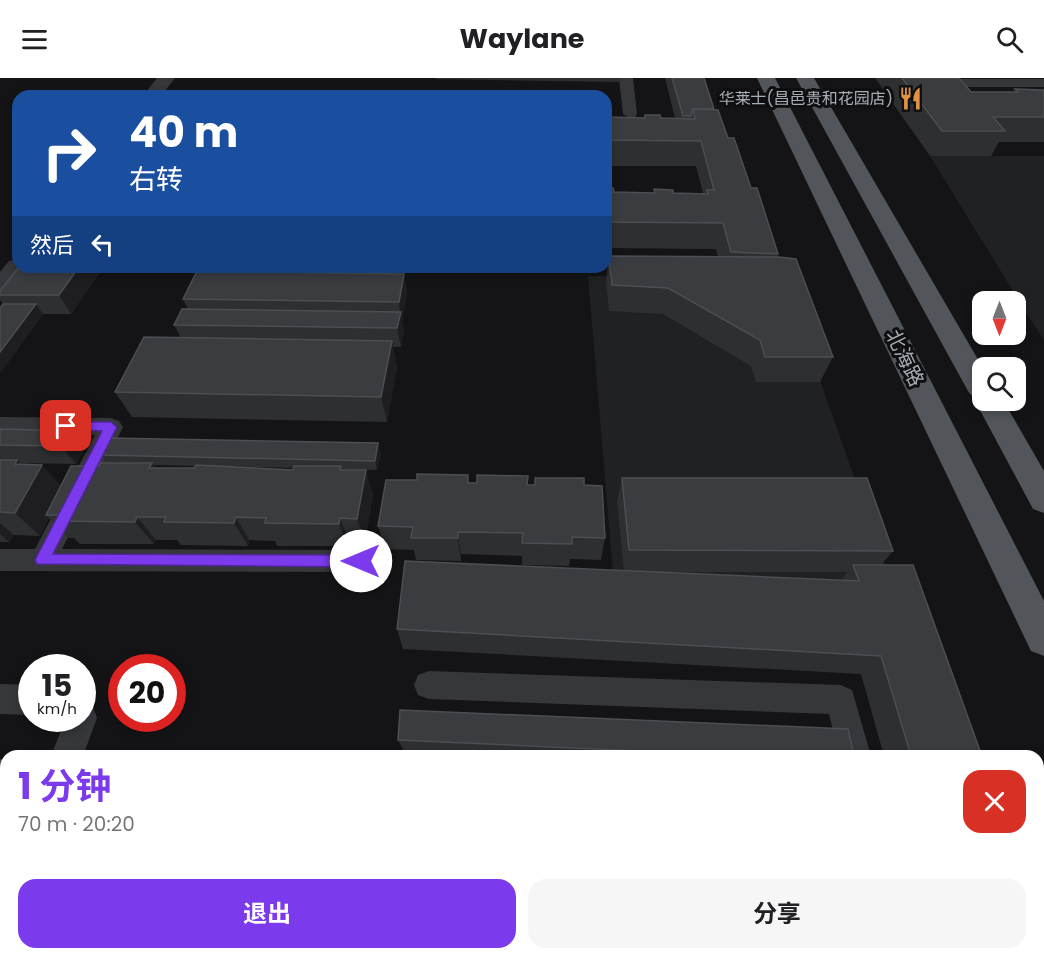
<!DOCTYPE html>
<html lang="zh">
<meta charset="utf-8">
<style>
body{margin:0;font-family:Poppins,"Noto Sans SC",sans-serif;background:#f6f6f6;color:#202124;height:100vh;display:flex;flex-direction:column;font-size:22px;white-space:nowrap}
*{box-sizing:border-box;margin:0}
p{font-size:20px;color:#757577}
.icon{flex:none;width:33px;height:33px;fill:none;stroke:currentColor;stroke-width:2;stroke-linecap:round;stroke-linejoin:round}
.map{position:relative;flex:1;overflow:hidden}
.panel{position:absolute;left:0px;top:672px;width:1044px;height:210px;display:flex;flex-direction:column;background:#fff;border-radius:18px 18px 0 0;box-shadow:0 3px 9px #0003}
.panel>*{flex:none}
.banner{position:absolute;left:12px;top:12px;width:600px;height:183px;border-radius:18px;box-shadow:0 3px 9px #0003;background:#1a4fa0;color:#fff;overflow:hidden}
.needle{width:39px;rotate:180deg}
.tools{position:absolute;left:972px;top:213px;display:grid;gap:12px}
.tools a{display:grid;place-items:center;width:54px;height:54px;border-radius:12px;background:#fff;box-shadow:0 3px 9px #0003;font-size:30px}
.speed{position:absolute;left:18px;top:576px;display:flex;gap:12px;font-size:30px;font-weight:700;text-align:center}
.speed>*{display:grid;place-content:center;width:78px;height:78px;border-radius:50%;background:#fff;box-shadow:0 3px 9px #0003;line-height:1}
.speed small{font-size:15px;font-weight:400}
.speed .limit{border:9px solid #d22;background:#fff;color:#111}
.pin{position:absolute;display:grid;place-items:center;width:51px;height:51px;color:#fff;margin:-26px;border-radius:12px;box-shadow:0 3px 9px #0006}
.me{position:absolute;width:66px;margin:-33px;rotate:270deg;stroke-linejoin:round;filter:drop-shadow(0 0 4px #0008)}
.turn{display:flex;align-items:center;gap:21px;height:126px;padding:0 18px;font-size:27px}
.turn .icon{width:78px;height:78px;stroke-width:2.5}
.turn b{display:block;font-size:42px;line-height:51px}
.then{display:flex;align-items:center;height:57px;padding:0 18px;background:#0003;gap:12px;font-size:22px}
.round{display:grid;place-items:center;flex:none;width:63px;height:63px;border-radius:18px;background:#f6f6f6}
.summary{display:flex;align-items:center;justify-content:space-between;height:102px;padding:0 18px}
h1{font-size:36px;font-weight:700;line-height:45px;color:#7c3aed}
.primary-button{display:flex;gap:12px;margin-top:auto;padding:12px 18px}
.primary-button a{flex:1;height:69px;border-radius:18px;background:#7c3aed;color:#fff;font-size:24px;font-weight:700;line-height:69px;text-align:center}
.primary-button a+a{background:#f6f6f6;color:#202124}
header{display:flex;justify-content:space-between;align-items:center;height:78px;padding:0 18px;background:#fff;font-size:27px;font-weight:700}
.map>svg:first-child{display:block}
.built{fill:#202123}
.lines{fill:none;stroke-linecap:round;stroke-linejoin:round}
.lane{fill:#36373a;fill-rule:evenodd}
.street{fill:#36373a;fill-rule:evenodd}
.primary{fill:#525559;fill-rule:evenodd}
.wall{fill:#2d2f31;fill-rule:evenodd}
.shaded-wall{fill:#1e1e20}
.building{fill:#3a3c3f;stroke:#4b4e52;stroke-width:1.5}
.route{fill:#7c3aed;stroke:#51269a;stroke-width:1.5}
.labels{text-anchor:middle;stroke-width:6;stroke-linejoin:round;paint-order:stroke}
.far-poi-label{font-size:16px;fill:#a7adb5;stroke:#0f0f11;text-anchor:end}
.street-label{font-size:20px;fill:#a7adb5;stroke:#0f0f11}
</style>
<header><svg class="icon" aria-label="menu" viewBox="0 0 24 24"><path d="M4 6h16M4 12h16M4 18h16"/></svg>Waylane<svg class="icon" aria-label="search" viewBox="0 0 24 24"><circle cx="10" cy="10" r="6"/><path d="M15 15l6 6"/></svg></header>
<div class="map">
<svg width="1044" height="882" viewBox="0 0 1044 882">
<rect width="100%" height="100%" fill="#141416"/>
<g class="built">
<path d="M930,78H1044V262L1032,244Z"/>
<path d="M588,198L769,202L786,207L893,508L614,507Z"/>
</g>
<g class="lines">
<g class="lane">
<path d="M619,0H633L637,36L635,39L630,40L623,36Z"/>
<path d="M946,1H1044V9H956L962,17L955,21L950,20L939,5Z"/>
<path d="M0,339L111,340L119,343L123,349L62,471L361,472L370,475L374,483L370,491L361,494L0,493V471H35L95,357L0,355Z"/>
<path d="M429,593L841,607L852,612L871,678H839L829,636L429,621L418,617L414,607L418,597Z"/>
<path d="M0,606L32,607V637L0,636Z"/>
<path d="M82,625L93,629L97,640L83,678H51L66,640H82Z"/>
<path d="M6,808V857L0,859V811Z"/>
<path d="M887,876H925L927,882H889Z"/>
</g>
<g class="street">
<path d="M157,0H175L161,18H143Z"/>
<path d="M18,181V189H29L9,216L0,218V194L9,183Z"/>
</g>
<g class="primary">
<path d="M757,0H775L1044,523V578L1031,573Z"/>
<path d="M796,0H814L983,290L982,322H1003L1044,393V435L1033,431L974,321L968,313Z"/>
</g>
</g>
<g class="wall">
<path d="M436,0H621L620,4L436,1Z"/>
<path d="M665,0H704L714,31L751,110L778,176L777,179L833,279L820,304H756L751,288L663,236L609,233L606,204L609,178L718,179L716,171L606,170V110L614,114L654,115V111L673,115H703L696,88H606V36L608,39L644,40L645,37L661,40H675Z"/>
<path d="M875,0H959L971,14H1013L1015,11L1044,12V64H999L991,78H930Z"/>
<path d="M103,189L71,236H43L0,295V230L3,226L0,222V213Z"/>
<path d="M404,196L407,215L402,243L404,253L401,269H393L397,289L387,344L132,339L115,314L181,260L174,247L188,231L183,221Z"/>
<path d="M0,351L70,353L84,371L76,386L19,385L61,407L107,385L100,377L381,375L377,392L342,391L373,416L365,464L349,463L348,468H277L275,463L249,462L248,468L181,467L177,462H156L154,466H80L74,460H68L49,440L40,458L14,457L9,464H0ZM154,387L195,388L194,390H156ZM218,388L294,390L293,392Z"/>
<path d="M528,398V407H584L605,460L601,482L570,481L569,488L522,487V478L461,476V483L416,482L414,472L385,471L378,448L469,405H477Z"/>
<path d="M622,400L893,473L881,487L982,678H884L861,596L403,571L397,551L624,493L617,423ZM645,494H847L841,503Z"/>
<path d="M398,662L854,678H518L404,673Z"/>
<path d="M0,682L6,683V716H0Z"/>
<path d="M939,876H1038L1044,882H941Z"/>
</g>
<g class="shaded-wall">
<path d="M79,189H103L71,236L59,217Z"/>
<path d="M404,196L407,215L402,243L404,253L401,269L397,250L400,235L399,224Z"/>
<path d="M36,226L43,236L0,295V274Z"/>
<path d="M392,263L397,289L387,344L381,319Z"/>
<path d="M70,353L84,371L76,386L61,368Z"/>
<path d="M378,365L381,375L377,392L375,383Z"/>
<path d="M17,382L34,400L42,387L64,411L46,437L49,440L40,458L15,435V386Z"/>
<path d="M152,385L169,409L149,390Z"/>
<path d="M366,392L373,416L365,464L357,441Z"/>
<path d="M137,439L156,462L154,466L135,444Z"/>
<path d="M236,439L249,462L248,468L234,445Z"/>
<path d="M340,440L349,463L348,468L339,446Z"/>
<path d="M0,445L14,457L9,464L0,456Z"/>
<path d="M458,454L461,476V483L458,460Z"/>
<path d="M6,685V711L0,709V698Z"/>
<path d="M0,741L6,743V761L0,775Z"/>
</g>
<g class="building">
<path d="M672,0H704L714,31H693L691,38H683Z"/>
<path d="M902,0H959L971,14H1018L1015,11L1044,12V39H993L1005,53H942Z"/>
<path d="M693,31L718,32L728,60H734L751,110H757L778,176L731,174L723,145L606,144V110H613L614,114L655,115L654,111L673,112V115L708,116L707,112H714L701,63L606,62V36H608V39L645,40V37H660L661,40L695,41Z"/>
<path d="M609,178L779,179L796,181L833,279H765L760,262L668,210L612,207Z"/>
<path d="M19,189H79L59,217H0V213Z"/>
<path d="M197,193L404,196L399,224L183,221Z"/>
<path d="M3,226H36L0,274V230Z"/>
<path d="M182,231L401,234L397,250L174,247Z"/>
<path d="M144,259L392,263L381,319L115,314Z"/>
<path d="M0,351L70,353L61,368L0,367Z"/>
<path d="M108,360L378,365L375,383L100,377Z"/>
<path d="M0,382H17L15,386L42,387L15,435L0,434Z"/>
<path d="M100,385H152L149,390H194L196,387L293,392L294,388H341L340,392H366L357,441L340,440L339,446L265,445L266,440L236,439L234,445L164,444L166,439H137L135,444L57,443L60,437H46L71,388H99Z"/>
<path d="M417,396L468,397V405H477V397L528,398L527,407H535V400H584V407L602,408L605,460L572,459V466L522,465L523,455L458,454V460H411L413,449L378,448L386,402H417Z"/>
<path d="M622,400H867L893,473L629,472Z"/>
<path d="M405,483L859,503L853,487H913L982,678H911L881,578L397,551Z"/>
<path d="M400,632L848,651L854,678H749L398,662Z"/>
<path d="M0,682L6,683V685L0,698Z"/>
<path d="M1038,834L1044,851V882H972L971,876H1038Z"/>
</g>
<path class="route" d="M66,344H111L117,349L53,476L361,477L366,479L368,483L366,488L361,489L37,486L35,482L37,478L102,353L62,351L60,348Z"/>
<defs>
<symbol id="restaurant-bare" viewBox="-9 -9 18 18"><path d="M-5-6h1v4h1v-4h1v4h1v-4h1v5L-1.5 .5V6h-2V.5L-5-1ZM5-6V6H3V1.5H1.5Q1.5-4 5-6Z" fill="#df9243" stroke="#0f0f11" stroke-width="2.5" paint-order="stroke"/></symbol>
</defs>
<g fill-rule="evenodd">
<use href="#restaurant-bare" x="894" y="4" width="33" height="33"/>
</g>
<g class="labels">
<g class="far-poi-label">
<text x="893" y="26">华莱士(昌邑贵和花园店)</text>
</g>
<g class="street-label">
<text transform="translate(905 280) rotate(64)" y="7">北海路</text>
</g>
</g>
</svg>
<div class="tools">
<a><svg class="needle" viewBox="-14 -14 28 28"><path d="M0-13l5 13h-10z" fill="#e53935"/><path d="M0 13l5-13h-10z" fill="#757577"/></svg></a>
<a><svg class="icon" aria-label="search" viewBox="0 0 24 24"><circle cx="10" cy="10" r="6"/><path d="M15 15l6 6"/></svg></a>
</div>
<div class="speed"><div>15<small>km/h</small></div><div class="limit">20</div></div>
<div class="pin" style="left:66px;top:348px;background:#d93025"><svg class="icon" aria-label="arrive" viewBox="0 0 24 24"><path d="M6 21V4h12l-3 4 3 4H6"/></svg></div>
<svg class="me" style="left:361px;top:483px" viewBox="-20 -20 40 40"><circle r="19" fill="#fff"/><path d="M0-13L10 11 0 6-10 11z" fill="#7c3aed"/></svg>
<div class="banner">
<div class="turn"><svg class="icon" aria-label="right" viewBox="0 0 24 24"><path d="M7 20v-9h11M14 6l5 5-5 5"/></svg><div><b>40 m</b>右转</div></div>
<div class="then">然后<svg class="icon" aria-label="left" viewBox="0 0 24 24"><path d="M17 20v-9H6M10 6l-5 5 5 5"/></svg></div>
</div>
<section class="panel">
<div class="summary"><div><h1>1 分钟</h1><p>70 m · 20:20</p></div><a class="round" style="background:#d93025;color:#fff"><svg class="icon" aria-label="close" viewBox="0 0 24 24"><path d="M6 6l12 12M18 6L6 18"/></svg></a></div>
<div class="primary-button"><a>退出</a><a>分享</a></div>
</section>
</div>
